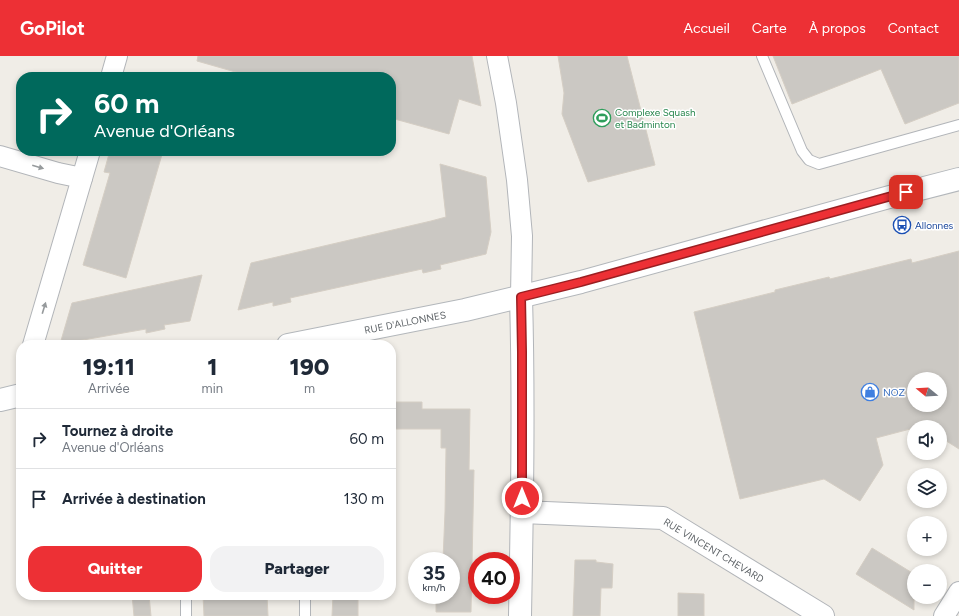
<!DOCTYPE html>
<html lang="fr">
<meta charset="utf-8">
<style>
body{margin:0;font-family:Figtree,sans-serif;background:#f2f2f3;color:#1f2937;height:100vh;display:flex;flex-direction:column;font-size:15px;white-space:nowrap}
*{box-sizing:border-box;margin:0}
p{font-size:13px;color:#747a83}
.icon{flex:none;width:22px;height:22px;fill:none;stroke:currentColor;stroke-width:2;stroke-linecap:round;stroke-linejoin:round}
.map{position:relative;flex:1;overflow:hidden}
.drawer{position:absolute;left:16px;top:284px;width:380px;height:260px;display:flex;flex-direction:column;background:#fff;border-radius:16px;box-shadow:0 2px 6px #0003}
.drawer>*{flex:none}
.guide{position:absolute;left:16px;top:16px;width:380px;height:84px;border-radius:16px;box-shadow:0 2px 6px #0003;background:#00695c;color:#fff;overflow:hidden}
.needle{width:26px;rotate:288deg}
.controls{position:absolute;left:907px;top:316px;display:grid;gap:8px}
.controls a{display:grid;place-items:center;width:40px;height:40px;border-radius:50%;background:#fff;box-shadow:0 2px 6px #0003;font-size:20px}
.speed{position:absolute;left:408px;top:496px;display:flex;gap:8px;font-size:20px;font-weight:700;text-align:center}
.speed>*{display:grid;place-content:center;width:52px;height:52px;border-radius:50%;background:#fff;box-shadow:0 2px 6px #0003;line-height:1}
.speed small{font-size:10px;font-weight:400}
.speed .limit{border:6px solid #d22;background:#fff;color:#111}
.pin{position:absolute;display:grid;place-items:center;width:34px;height:34px;color:#fff;margin:-17px;border-radius:8px;box-shadow:0 2px 6px #0006}
.me{position:absolute;width:44px;margin:-22px;rotate:0deg;stroke-linejoin:round;filter:drop-shadow(0 0 3px #0008)}
.turn{display:flex;align-items:center;gap:14px;height:84px;padding:0 12px;font-size:18px}
.turn .icon{width:52px;height:52px;stroke-width:2.5}
.turn b{display:block;font-size:28px;line-height:34px}
.eta{display:flex;justify-content:space-evenly;align-items:center;height:68px;text-align:center}
.eta b{font-size:24px;font-weight:800;line-height:28px}
.cta{display:flex;gap:8px;margin-top:auto;padding:8px 12px}
.cta a{flex:1;height:46px;border-radius:16px;background:#ed3035;color:#fff;font-size:16px;font-weight:800;line-height:46px;text-align:center}
.cta a+a{background:#f2f2f3;color:#1f2937}
ul{padding:0;list-style:none}
li{display:flex;align-items:center;gap:12px;height:60px;padding:0 12px;border-top:1px solid #e0e1e3}
li div{flex:1}
li b{display:block;font-size:15px}
li em{font-style:normal}
header{display:flex;align-items:center;gap:24px;box-sizing:border-box;height:56px;padding:0 20px;background:#ed3035;color:#fff}
header strong{font-size:19px}
nav{display:flex;gap:22px;margin-inline-start:auto;font-size:14px}
.map>svg:first-child{display:block}
.building{fill:#cbc8c3;stroke:#d5cec4;fill-rule:evenodd}
.lines{fill:none;stroke-linecap:round;stroke-linejoin:round}
.service-casing{stroke:#b2b5b9;stroke-width:12}
.minor-casing{stroke:#b2b5b9;stroke-width:22}
.tertiary-casing{stroke:#b2b5b9;stroke-width:24}
.secondary-casing{stroke:#b3b7bb;stroke-width:24}
.service{stroke:#fff;stroke-width:10}
.minor{stroke:#fff;stroke-width:20}
.tertiary{stroke:#fff;stroke-width:22}
.secondary{stroke:#fff;stroke-width:22}
.oneway{fill:#969a9c}
.route-casing{stroke:#9a1f22;stroke-width:10}
.route{stroke:#ed3035;stroke-width:7}
.labels{text-anchor:middle;stroke-width:3;stroke-linejoin:round;paint-order:stroke}
.leisure-label{font-size:10px;fill:#27864d;stroke:#fff;text-anchor:start}
.transit-label{font-size:10px;fill:#164399;stroke:#fff;text-anchor:start}
.street-label{font-size:10px;fill:#5e6367;stroke:#fff}
.shop-label{font-size:10px;fill:#366cbe;stroke:#fff;text-anchor:start}
</style>
<header>
<strong>GoPilot</strong>
<nav><a>Accueil</a><a>Carte</a><a>À propos</a><a>Contact</a></nav>
</header>
<div class="map">
<svg width="959" height="560" viewBox="0 0 959 560">
<rect width="100%" height="100%" fill="#f0ede7"/>
<g class="building">
<path d="M198,0H472L481,50L459,43L449,78L391,62V21H253L197,5Z"/>
<path d="M558,0H627L655,109L588,126L562,58L564,37Z"/>
<path d="M773,0H959V47L905,68L881,13L792,48Z"/>
<path d="M116,95H163L126,222L83,209L110,117L104,116L109,98L115,100Z"/>
<path d="M440,108L486,121L491,176L486,198L440,209L441,213L423,217L422,213L290,242L291,246L273,250V246L238,254L251,207L431,165L446,161Z"/>
<path d="M959,195V393L940,381V371H924L920,368L918,371H914V372L876,382L883,409L860,445L824,423L740,443L694,256L775,236V234L829,221L830,223L911,203L912,207ZM914,323H940V349H914Z"/>
<path d="M202,219L190,265L164,269L165,273L146,277V273L60,288L72,247Z"/>
<path d="M391,346H422V353H470L469,414H474L471,556H436V539H451V505L443,504L445,456L446,392H441V373H391Z"/>
<path d="M872,492L914,518V554L856,518Z"/>
<path d="M575,504H596V506L613,508L612,532H601L600,560H573Z"/>
<path d="M678,537L704,538V560H678Z"/>
<path d="M132,539H149L151,560H134Z"/>
<path d="M203,539H267L268,560H204Z"/>
<path d="M333,539H358V560H332Z"/>
</g>
<g class="lines">
<defs>
<g id="service">
<path d="M762,0L802,95L809,104L819,108L959,69"/>
<path d="M186,539V560"/>
<path d="M305,560V539"/>
</g>
<g id="minor">
<path d="M497,0L506,47L517,124L522,180L521,241"/>
<path d="M111,21L117,0"/>
<path d="M0,100L58,117L82,122"/>
<path d="M33,289L90,95"/>
<path d="M944,560L959,536"/>
</g>
<g id="tertiary">
<path d="M522,456L663,462L823,560"/>
<path d="M520,560C522,454 524,347 521,241"/>
</g>
<g id="secondary">
<path d="M288,289L465,254L581,226L893,140L959,123"/>
<path d="M0,344L21,339"/>
</g>
</defs>
<use href="#service" class="service-casing"/>
<use href="#minor" class="minor-casing"/>
<use href="#tertiary" class="tertiary-casing"/>
<use href="#secondary" class="secondary-casing"/>
<use href="#service" class="service"/>
<use href="#minor" class="minor"/>
<use href="#tertiary" class="tertiary"/>
<use href="#secondary" class="secondary"/>
</g>
<defs><path id="oneway-solid" d="M-6-.8H1V-3.2L6.5 0L1 3.2V.8H-6Z"/></defs>
<g class="oneway">
<use href="#oneway-solid" transform="translate(38 111) rotate(16)"/>
<use href="#oneway-solid" transform="translate(44 252) rotate(-73)"/>
</g>
<g class="lines">
<defs>
<path id="route" d="M522,442V296L521,241L581,226L906,136"/>
</defs>
<use href="#route" class="route-casing"/>
<use href="#route" class="route"/>
</g>
<defs>
<symbol id="stadium-ring" viewBox="-11 -11 22 22"><circle r="9.5" fill="#fff" stroke="#2e9e5b" stroke-width="1.5"/><path d="M0-5a6.5 5 0 1 0 0 10a6.5 5 0 1 0 0-10ZM-3.5-1.8h7v3.6h-7Z" fill="#2e9e5b"/></symbol>
<symbol id="bus-ring" viewBox="-11 -11 22 22"><circle r="9.5" fill="#fff" stroke="#1a4fb4" stroke-width="1.5"/><path d="M-5-6H5V4H4V6H2V4H-2V6H-4V4H-5ZM-3.5-4V0h7V-4ZM-3.5 1.2v1.5H-2V1.2ZM2 1.2v1.5H3.5V1.2Z" fill="#1a4fb4"/></symbol>
<symbol id="shop-ring" viewBox="-11 -11 22 22"><circle r="9.5" fill="#fff" stroke="#3f7fe0" stroke-width="1.5"/><path d="M-5-2.5h2.3a2.7 3.5 0 0 1 5.4 0H5L5.5 6h-11ZM-1.5-2.5h3a1.5 2.3 0 0 0-3 0Z" fill="#3f7fe0"/></symbol>
</defs>
<g fill-rule="evenodd">
<use href="#stadium-ring" x="592" y="52" width="20" height="20"/>
<use href="#bus-ring" x="892" y="159" width="20" height="20"/>
<use href="#shop-ring" x="860" y="326" width="20" height="20"/>
</g>
<g class="labels">
<g class="leisure-label">
<text x="615" y="60">Complexe Squash<tspan x="615" dy="12">et Badminton</tspan></text>
</g>
<g class="transit-label">
<text x="915" y="173">Allonnes</text>
</g>
<g class="street-label">
<text transform="translate(405 266) rotate(-11)" y="4">RUE D'ALLONNES</text>
<text transform="translate(714 494) rotate(31)" y="4">RUE VINCENT CHEVARD</text>
</g>
<g class="shop-label">
<text x="883" y="340">NOZ</text>
</g>
</g>
</svg>
<div class="controls">
<a><svg class="needle" viewBox="-14 -14 28 28"><path d="M0-13l5 13h-10z" fill="#e53935"/><path d="M0 13l5-13h-10z" fill="#747a83"/></svg></a>
<a><svg class="icon" aria-label="sound" viewBox="0 0 24 24"><path d="M4 9h4l5-4v14l-5-4H4zM17 9q2 3 0 6"/></svg></a>
<a><svg class="icon" aria-label="layers" viewBox="0 0 24 24"><path d="M12 4l9 5-9 5-9-5zM3 14l9 5 9-5"/></svg></a>
<a>+</a>
<a>−</a>
</div>
<div class="speed"><div>35<small>km/h</small></div><div class="limit">40</div></div>
<div class="pin" style="left:906px;top:136px;background:#d93025"><svg class="icon" aria-label="arrive" viewBox="0 0 24 24"><path d="M6 21V4h12l-3 4 3 4H6"/></svg></div>
<svg class="me" style="left:522px;top:442px" viewBox="-20 -20 40 40"><circle r="17" fill="#ed3035" stroke="#fff" stroke-width="3"/><path d="M0-11L8 9 0 5-8 9z" fill="#fff"/></svg>
<div class="guide">
<div class="turn"><svg class="icon" aria-label="right" viewBox="0 0 24 24"><path d="M7 20v-9h11M14 6l5 5-5 5"/></svg><div><b>60 m</b>Avenue d'Orléans</div></div>
</div>
<section class="drawer">
<div class="eta">
<div><b>19:11</b><p>Arrivée</p></div>
<div><b>1</b><p>min</p></div>
<div><b>190</b><p>m</p></div>
</div>
<ul>
<li><svg class="icon" aria-label="right" viewBox="0 0 24 24"><path d="M7 20v-9h11M14 6l5 5-5 5"/></svg><div><b>Tournez à droite</b><p>Avenue d'Orléans</p></div><em>60 m</em></li>
<li><svg class="icon" aria-label="arrive" viewBox="0 0 24 24"><path d="M6 21V4h12l-3 4 3 4H6"/></svg><div><b>Arrivée à destination</b></div><em>130 m</em></li>
</ul>
<div class="cta"><a>Quitter</a><a>Partager</a></div>
</section>
</div>
